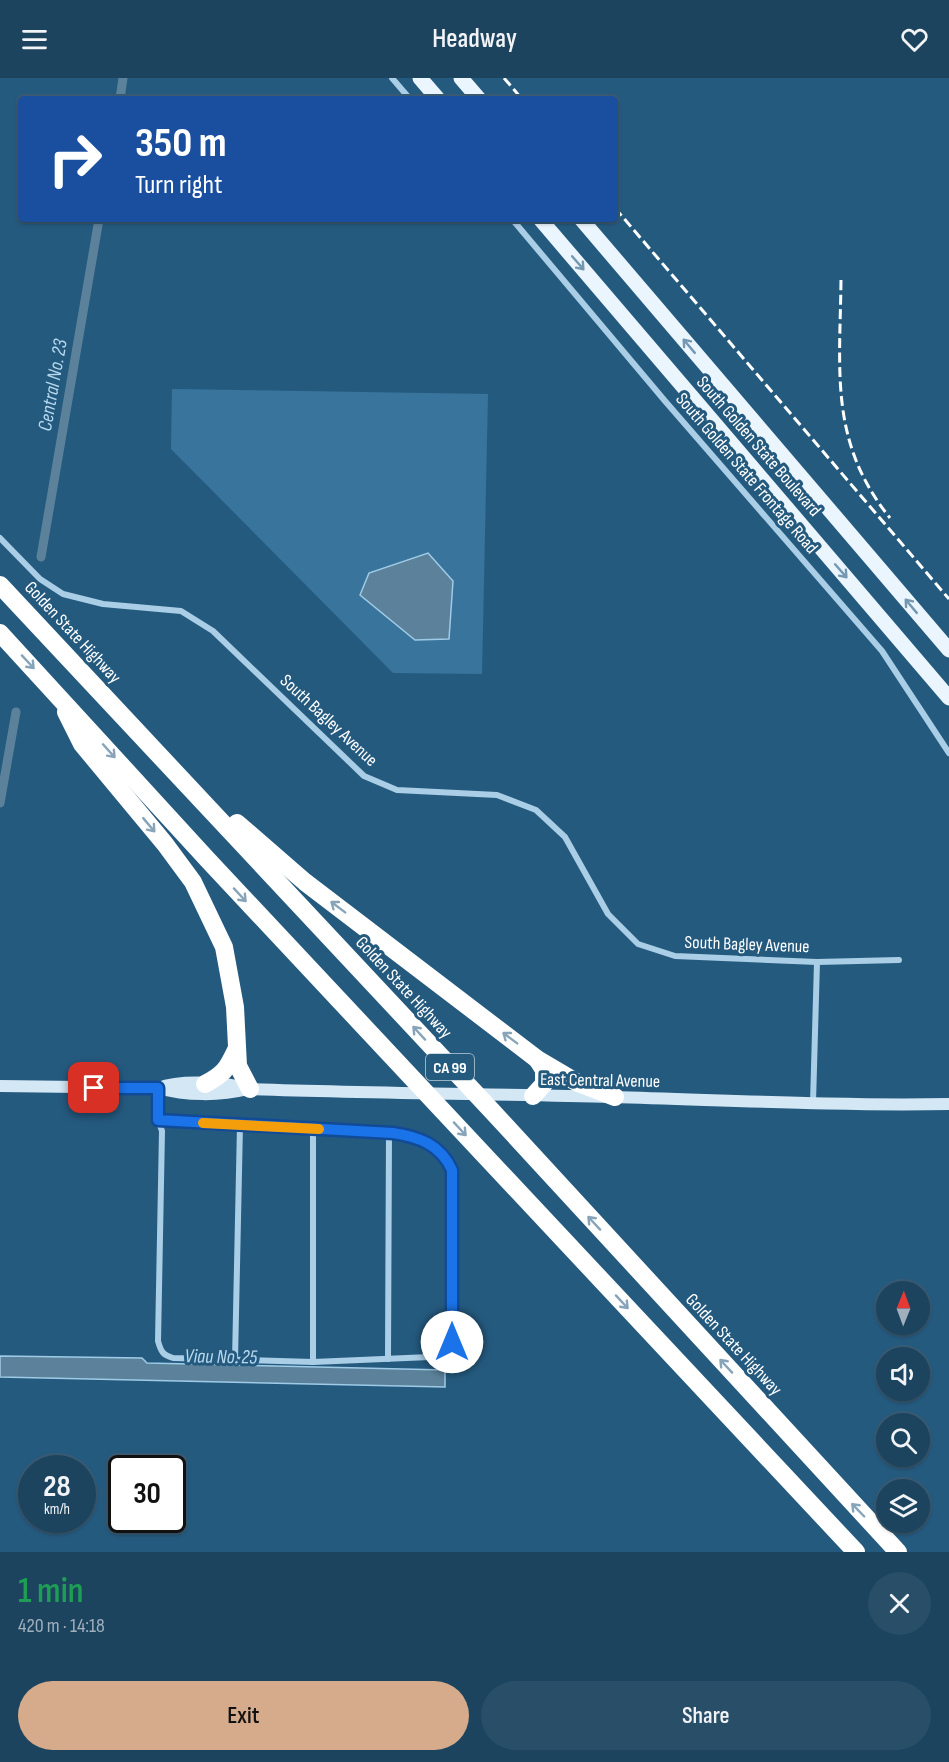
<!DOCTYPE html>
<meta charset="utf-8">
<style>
body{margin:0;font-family:"Sofia Sans Condensed",sans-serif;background:#294e68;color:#f1f3f6;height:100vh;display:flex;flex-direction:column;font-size:22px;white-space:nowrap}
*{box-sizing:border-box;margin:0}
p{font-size:20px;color:#a0b0bd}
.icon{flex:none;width:33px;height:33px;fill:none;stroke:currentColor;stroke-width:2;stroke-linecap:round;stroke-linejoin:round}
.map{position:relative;height:1474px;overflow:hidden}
.details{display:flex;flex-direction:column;background:#1c445f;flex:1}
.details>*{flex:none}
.guide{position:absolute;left:18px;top:18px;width:600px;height:126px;border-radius:6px;box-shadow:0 2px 4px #0004,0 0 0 2px #3a5c74;background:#1a4fa0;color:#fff;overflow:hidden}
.needle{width:39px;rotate:1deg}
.tools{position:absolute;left:876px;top:1203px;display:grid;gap:12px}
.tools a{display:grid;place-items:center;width:54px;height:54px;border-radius:50%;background:#1c445f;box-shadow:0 2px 4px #0004,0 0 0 2px #3a5c74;font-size:30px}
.speed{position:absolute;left:18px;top:1377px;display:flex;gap:12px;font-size:30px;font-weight:700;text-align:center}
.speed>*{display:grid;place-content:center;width:78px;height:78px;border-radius:50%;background:#1c445f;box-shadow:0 2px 4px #0004,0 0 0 2px #3a5c74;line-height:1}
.speed small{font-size:15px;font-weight:400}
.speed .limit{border:3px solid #111;border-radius:9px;background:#fff;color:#111}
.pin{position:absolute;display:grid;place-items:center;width:51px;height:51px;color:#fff;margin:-26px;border-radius:12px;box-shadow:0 3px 9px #0006}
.me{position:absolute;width:66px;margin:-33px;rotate:0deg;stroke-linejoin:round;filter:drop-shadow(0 0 4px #0008)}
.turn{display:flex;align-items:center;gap:21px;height:126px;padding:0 18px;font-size:27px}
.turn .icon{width:78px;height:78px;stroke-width:2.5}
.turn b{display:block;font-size:42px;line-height:51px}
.round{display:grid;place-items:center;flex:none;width:63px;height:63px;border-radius:32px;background:#294e68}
.headline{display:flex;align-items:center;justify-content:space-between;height:102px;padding:0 18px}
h1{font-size:36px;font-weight:600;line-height:45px;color:#1e9e55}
.action{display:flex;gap:12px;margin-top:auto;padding:12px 18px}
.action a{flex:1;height:69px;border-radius:36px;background:#d6ab8b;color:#111;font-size:24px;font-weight:600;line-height:69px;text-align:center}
.action a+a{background:#294e68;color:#f1f3f6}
header{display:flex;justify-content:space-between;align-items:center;height:78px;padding:0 18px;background:#1c445f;font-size:27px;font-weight:600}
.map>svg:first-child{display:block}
.green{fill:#39749c}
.water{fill:#5c829b;stroke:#9fcbe7;stroke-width:1.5}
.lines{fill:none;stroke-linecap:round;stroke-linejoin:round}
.canal{stroke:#5c829b;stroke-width:9}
.street{stroke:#aacee6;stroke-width:6}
.secondary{stroke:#d4e7f5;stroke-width:12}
.primary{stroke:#ebf5fd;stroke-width:15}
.highway{stroke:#fff;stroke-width:18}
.rail{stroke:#fff;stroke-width:3;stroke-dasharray:10 4.5;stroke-linecap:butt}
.oneway{stroke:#7498b1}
.oneway2{stroke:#87a4b9}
.route-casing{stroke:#114b97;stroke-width:15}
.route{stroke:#1a73e8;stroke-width:10}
.slow{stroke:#f59e0b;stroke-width:10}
.labels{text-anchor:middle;stroke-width:6;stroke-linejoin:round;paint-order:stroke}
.shield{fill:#255a7f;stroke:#beced9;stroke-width:1.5}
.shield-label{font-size:16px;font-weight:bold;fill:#fff}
.street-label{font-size:18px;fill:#fff;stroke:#255a7f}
.water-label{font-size:20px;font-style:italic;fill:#b6d8ee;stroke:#255a7f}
</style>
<header><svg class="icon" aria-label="menu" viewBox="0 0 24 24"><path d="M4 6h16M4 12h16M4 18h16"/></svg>Headway<svg class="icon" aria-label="heart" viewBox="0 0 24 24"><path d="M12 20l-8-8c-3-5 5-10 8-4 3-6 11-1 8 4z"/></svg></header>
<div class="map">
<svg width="949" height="1474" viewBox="0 0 949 1474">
<rect width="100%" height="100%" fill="#255a7f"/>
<path class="green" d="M172,311L488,316L482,596L393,595L171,371Z"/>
<g class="water">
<path d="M428,475L453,503L449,561L415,562L360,517L369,495Z"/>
<path d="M0,1278L142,1280L147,1285L445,1292V1309L0,1299Z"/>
</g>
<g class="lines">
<g class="canal">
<path d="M120,21L123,0"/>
<path d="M41,479L99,141"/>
<path d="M0,725L16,634"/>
</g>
<g class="street">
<path d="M392,0L410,21"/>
<path d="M512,141L665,323L882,573L949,675"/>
<path d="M0,460L40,501L63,516L103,526L181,533L213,553L364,698L397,712L497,717L536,732L565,759L608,836L638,866L675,878L817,884L899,882"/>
<path d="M158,1010V1042L162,1053L158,1263C161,1274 163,1277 173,1280L313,1284L430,1279C439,1276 449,1274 452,1264V1092C440,1066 420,1059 393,1055L158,1042"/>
<path d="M813,1025L817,884"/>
<path d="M388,1281L389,1055"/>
<path d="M235,1282L240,1047"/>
<path d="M313,1284V1051"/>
</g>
<g class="secondary">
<path d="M0,1008L158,1010C186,1018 220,1018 248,1011"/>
<path d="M158,1010C182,1001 224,1004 250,1011C371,1015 492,1016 613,1019C725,1022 837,1028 949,1026"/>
</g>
<g class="primary">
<path d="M420,0L438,21"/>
<path d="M461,0L479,21"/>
<path d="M540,141L949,620"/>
<path d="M581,141L949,572"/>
</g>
<g class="highway">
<path d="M0,507L492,1033L898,1474"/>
<path d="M0,555L207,781L856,1474"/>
<path d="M66,634L82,666L165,766L193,804L224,869L235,929L238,988L250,1011"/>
<path d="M237,745L305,804L537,981L576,1004L615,1019"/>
<path d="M205,1006C224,996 227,991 236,972"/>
<path d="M533,1018L544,1006V992L537,981"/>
</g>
<g class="rail">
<path d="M504,0L522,21"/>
<path d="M615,130L949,521"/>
<path d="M841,202C840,293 829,364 890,440"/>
</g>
</g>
<defs><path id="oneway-shaft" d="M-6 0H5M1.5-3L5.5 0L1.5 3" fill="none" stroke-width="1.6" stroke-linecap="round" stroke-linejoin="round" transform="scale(1.5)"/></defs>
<g class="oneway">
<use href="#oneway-shaft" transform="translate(578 185) rotate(49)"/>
<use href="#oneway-shaft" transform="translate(689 268) rotate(-130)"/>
<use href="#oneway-shaft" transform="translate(841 493) rotate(49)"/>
<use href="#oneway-shaft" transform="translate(911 528) rotate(-130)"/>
</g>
<g class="oneway2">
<use href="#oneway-shaft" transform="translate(28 584) rotate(47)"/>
<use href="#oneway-shaft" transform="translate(109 673) rotate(48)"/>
<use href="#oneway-shaft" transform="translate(149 747) rotate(50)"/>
<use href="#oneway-shaft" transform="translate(240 817) rotate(47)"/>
<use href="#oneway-shaft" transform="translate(338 829) rotate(-143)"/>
<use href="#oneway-shaft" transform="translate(419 955) rotate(-133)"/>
<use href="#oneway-shaft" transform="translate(510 960) rotate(-143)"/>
<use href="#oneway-shaft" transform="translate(460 1051) rotate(47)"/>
<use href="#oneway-shaft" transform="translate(594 1145) rotate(-133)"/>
<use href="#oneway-shaft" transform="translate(622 1224) rotate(47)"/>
<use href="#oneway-shaft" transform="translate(726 1288) rotate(-133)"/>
<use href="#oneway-shaft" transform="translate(858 1432) rotate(-134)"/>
</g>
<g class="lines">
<defs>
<path id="route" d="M94,1010H158V1042L393,1055C419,1059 440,1066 452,1092V1264"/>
</defs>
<use href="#route" class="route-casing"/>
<use href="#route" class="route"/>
<path class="slow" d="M203,1045L319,1051"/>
</g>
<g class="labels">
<rect class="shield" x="426" y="976" width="48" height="26" rx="4.5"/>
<g class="shield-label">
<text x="450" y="995">CA 99</text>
</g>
<g class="street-label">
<text transform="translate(759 368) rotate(49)" y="6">South Golden State Boulevard</text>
<text transform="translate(747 395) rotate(49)" y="6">South Golden State Frontage Road</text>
<text transform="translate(73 554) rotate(47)" y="6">Golden State Highway</text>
<text transform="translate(329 642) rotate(43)" y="6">South Bagley Avenue</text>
<text transform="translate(747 866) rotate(2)" y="6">South Bagley Avenue</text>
<text transform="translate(404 909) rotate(47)" y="6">Golden State Highway</text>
<text transform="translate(600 1002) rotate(1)" y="6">East Central Avenue</text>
<text transform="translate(734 1266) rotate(47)" y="6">Golden State Highway</text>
</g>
<g class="water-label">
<text transform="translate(52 307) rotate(-80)" y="7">Central No. 23</text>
<text transform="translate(221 1278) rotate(1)" y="7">Viau No. 25</text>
</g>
</g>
</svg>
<div class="tools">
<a><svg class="needle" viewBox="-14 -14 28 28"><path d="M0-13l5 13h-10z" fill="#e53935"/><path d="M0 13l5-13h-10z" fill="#a0b0bd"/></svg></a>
<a><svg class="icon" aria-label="sound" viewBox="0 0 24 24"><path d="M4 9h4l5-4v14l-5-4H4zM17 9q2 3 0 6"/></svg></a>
<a><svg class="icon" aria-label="search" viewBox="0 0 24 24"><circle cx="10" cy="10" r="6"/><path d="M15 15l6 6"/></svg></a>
<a><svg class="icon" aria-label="layers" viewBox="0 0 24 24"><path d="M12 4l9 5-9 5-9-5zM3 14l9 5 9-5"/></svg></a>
</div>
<div class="speed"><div>28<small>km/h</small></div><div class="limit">30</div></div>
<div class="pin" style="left:94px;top:1010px;background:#d93025"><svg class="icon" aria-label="arrive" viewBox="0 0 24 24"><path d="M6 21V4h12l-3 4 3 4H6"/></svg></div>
<svg class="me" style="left:452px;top:1264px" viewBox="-20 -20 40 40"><circle r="19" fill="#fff"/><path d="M0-13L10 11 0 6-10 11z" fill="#1a73e8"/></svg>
<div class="guide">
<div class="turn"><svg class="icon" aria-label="right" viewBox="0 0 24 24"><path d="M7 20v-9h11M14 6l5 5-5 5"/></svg><div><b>350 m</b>Turn right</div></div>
</div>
</div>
<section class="details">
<div class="headline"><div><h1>1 min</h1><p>420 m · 14:18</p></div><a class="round"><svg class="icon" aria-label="close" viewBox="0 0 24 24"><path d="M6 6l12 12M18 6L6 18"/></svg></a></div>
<div class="action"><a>Exit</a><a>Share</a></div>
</section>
